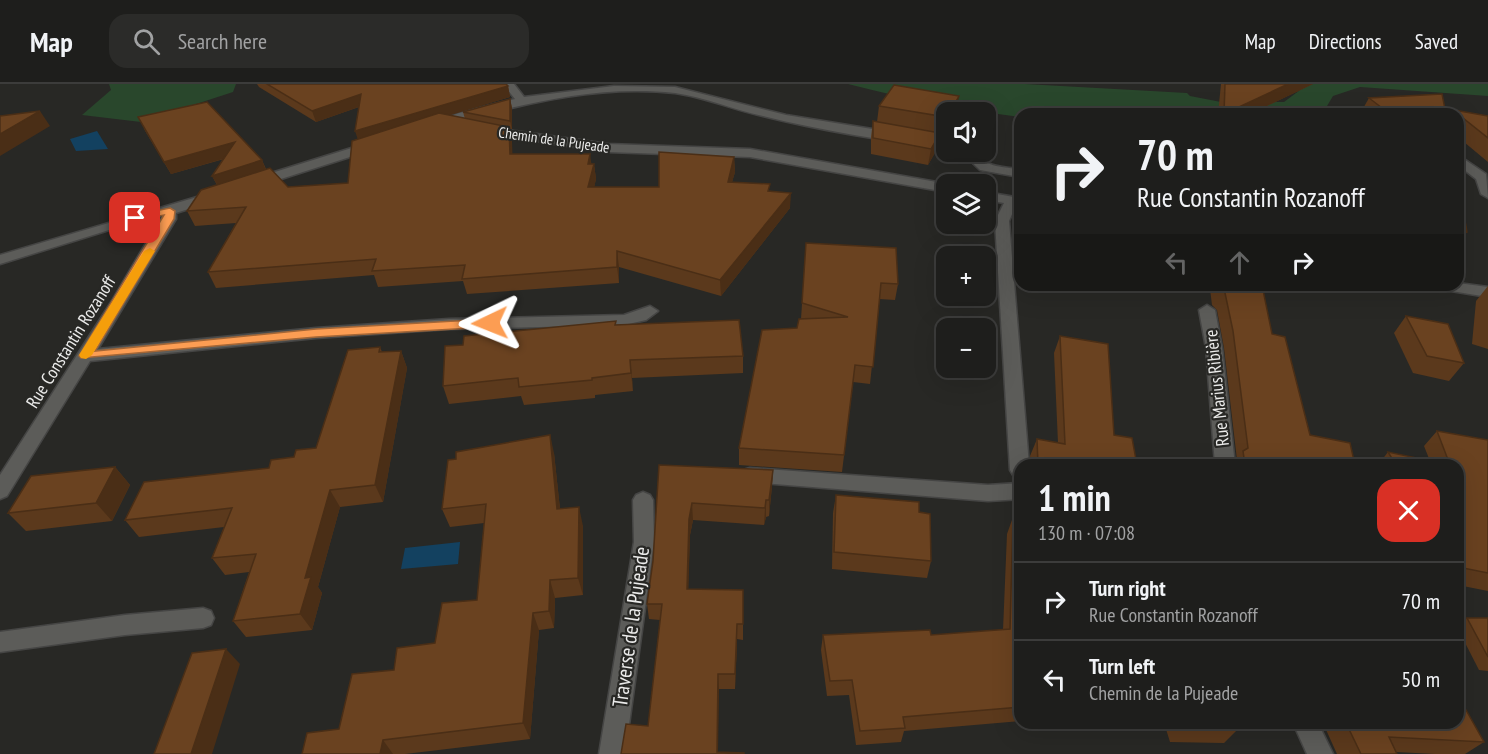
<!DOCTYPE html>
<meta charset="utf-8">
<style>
body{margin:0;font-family:"PT Sans Narrow",sans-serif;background:#2b2b29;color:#f1f3f6;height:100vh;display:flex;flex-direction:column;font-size:22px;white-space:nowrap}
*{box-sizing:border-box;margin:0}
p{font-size:20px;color:#a1a2a3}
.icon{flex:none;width:33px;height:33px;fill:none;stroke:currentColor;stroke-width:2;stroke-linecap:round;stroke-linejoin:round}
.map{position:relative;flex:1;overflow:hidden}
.drawer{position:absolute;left:1014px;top:375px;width:450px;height:270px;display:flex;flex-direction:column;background:#1e1e1c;border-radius:18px;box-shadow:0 6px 24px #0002,0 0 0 2px #3c3c3b}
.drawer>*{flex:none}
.hud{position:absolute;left:1014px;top:24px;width:450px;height:183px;border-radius:18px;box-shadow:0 6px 24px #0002,0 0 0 2px #3c3c3b;background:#1e1e1c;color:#f1f3f6;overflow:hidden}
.fabs{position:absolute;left:936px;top:18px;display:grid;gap:12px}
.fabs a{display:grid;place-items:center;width:60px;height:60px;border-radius:12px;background:#1e1e1c;box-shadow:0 6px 24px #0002,0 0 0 2px #3c3c3b;font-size:30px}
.pin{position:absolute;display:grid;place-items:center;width:51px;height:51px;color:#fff;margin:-26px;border-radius:12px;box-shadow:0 3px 9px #0006}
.me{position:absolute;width:66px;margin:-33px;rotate:268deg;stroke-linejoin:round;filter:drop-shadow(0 0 4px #0008)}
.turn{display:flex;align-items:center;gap:21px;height:126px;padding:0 24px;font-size:27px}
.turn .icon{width:78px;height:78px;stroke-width:2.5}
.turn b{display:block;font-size:42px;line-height:51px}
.lanes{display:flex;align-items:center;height:57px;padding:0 24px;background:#0003;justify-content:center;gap:30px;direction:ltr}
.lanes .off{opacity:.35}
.round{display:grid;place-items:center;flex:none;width:63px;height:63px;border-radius:18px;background:#2b2b29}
.overview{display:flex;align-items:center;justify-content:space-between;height:102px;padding:0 24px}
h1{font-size:36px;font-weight:800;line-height:45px}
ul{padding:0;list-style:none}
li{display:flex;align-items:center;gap:18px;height:78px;padding:0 24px;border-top:2px solid #3c3c3b}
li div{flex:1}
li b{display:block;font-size:22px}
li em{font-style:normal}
header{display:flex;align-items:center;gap:36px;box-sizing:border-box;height:84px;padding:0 30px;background:#1e1e1c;border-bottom:2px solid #3c3c3b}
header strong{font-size:28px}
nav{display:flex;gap:33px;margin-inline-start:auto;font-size:21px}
.search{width:420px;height:54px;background:#2b2b29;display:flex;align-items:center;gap:15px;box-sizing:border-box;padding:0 21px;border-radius:18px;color:#a1a2a3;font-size:22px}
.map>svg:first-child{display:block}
.green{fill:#29472c}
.water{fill:#134160}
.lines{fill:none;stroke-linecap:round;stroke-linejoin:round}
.minor-casing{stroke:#454544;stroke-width:3}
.minor{fill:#5c5c59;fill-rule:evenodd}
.wall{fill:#5b391c}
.shaded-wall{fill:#4a2e16}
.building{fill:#6a4220;stroke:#4a2e16;stroke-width:1.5}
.route{fill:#fc9d53;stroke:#a46636;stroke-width:1.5}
.slow{fill:#f59e0b}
.labels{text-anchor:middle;stroke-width:4.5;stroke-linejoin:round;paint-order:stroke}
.far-street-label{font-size:15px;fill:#ebebea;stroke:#282825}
.street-label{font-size:18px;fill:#ebebea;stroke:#282825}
.near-street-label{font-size:21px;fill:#ebebea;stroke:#282825}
</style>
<header>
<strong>Map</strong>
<div class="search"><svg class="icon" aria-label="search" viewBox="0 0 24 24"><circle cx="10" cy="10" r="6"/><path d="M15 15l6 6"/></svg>Search here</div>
<nav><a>Map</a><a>Directions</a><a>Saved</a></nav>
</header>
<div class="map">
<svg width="1488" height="670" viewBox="0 0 1488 670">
<rect width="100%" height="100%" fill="#282825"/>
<g class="green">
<path d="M109,0H236L233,8L141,38L82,31L111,6Z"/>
<path d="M848,0H1025L1187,9L1190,12L1221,18H1284L1308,0H1488V12L1360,3L1333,12L1327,22L1350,24L1343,30H1020V33C961,25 905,15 848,0Z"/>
</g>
<g class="water">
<path d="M97,47L108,65L76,67L70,55Z"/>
<path d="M460,458L458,480L401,485L405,464Z"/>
</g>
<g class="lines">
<defs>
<g id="minor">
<path d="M503,0H514L524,13L614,2L675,3L786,31L946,57V64C885,57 823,47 763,32C734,26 705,13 675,9C590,0 515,23 434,43L428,40L459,29L515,15Z"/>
<path d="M486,43L608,60L750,65L948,100L946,108L750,73L608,68L482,49L480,47Z"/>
<path d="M374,57L378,58V64L259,102H249L248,99L249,96Z"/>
<path d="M961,68H973C986,83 1001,83 1020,85V93L980,86Z"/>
<path d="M1458,71L1486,90L1488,114L1481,110L1476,95L1458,81Z"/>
<path d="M214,108L219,109L221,112L219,115L176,129V135L98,265L316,244L449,235L624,231L650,222L658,227L646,236L624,241L449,245L316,254L90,277L7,412L0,415V391L113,215L162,132L138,137L0,180V171Z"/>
<path d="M986,108L1020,114V122L1016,121L1009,137L1029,381H1020V393L1013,391L1010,386L995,137L1004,119L986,116Z"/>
<path d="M1458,199L1488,203V213L1445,206L1437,201H1458Z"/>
<path d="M1207,221L1215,226L1222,264L1235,381H1215L1206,264L1199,226Z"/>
<path d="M750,384L988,401L1020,399V415L988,417L750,398L743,396L740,391L743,386Z"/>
<path d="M643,408L650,411L653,416L654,458L625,670H599L634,458L633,416L636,411Z"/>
<path d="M203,524L211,527L214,534L211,541L203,544L125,551L0,568V548L125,531Z"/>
<path d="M1293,639H1318L1333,670H1307Z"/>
</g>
</defs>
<use href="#minor" class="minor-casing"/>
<use href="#minor" class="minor"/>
</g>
<g class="wall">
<path d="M257,0H506L508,2L510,13L449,31L465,35L463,28L510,15L512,24V45H510L512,58V70L594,80L596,95L594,103H659L734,73L735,88L732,98L770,107L790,124L721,212L619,183V199L467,210L463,197L378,203L374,191L216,204L208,188L236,139L195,142L187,127L217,101L212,92L224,75L171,90L144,45L262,76L266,85L288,103L348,99L358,55L359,23L316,38L259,3Z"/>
<path d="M1221,0H1313L1250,30H1218Z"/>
<path d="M1369,14L1446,30H1365L1361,28Z"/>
<path d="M879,22L946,28V49L943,54H939L937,65L928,81L871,70V53L873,37L877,38Z"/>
<path d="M1454,26L1488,32V78L1458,53V30H1451Z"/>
<path d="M1458,97L1467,148L1458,160Z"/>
<path d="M806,159L898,200L895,216L879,215L870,300L853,298L842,388L739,381V364L801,235Z"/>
<path d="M1208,201H1262L1272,250L1310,351L1355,381H1234L1237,376L1224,264L1217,226L1212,221L1210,205L1208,204Z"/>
<path d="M1488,202V265L1472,260L1476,217Z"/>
<path d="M1406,232L1464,279L1449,297L1413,289L1394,249Z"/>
<path d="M616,237V241L743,272V289L632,294L633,307L595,311V314L524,321L521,312L449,320L443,302L463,261Z"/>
<path d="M1060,252L1114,351L1137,381H1031L1030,372L1037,355L1058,359L1054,269Z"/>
<path d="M380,263L382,268L401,267L407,284L383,418L340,423L318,503L322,509L312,546L246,553L233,537L249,488L225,491L212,474L224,443L139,453L125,436L269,384L316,364Z"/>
<path d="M1437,347L1488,356V507L1458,501V381H1378L1388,368L1430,377L1424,362Z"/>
<path d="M554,369L560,425L583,442V511L555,514L554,544L539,546L530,655L405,670H302L339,645L394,586L435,559L477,516L484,439L450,443L442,425Z"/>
<path d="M659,381L773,386L772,402L769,432L766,433L764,441L693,436L690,451L688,505L743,506V556L737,555L735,605H719L621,670L648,642L660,536L649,535L647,520L653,477Z"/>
<path d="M115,383L130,401L112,437L26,447L8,429Z"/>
<path d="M836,411L919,428L931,477L927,494L832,485L833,429Z"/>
<path d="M1013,433H1020V637L904,647L901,658L856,661L849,611L827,612L821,566L823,551H931L1003,546L1007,450Z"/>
<path d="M1467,534H1488V587L1479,586L1458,545V542Z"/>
<path d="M1136,639H1236L1238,645L1224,659L1170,658L1166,645L1137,644Z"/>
<path d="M1323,639H1458L1484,658L1465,670H1435L1396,668L1397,670H1337Z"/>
</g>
<g class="shaded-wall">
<path d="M1288,0H1313L1250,30H1224Z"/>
<path d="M508,2L510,13L359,59L355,47Z"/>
<path d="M361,10L364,21L316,38L312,27Z"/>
<path d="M959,12L956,28H950Z"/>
<path d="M510,15L512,24V45L510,37Z"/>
<path d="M40,27L50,42L0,72V50Z"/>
<path d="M946,37V49L943,54Z"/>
<path d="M509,43L512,58L513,85L510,70Z"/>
<path d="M940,49L937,65L928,81L931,65Z"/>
<path d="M235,58L240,70L171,90L164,78Z"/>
<path d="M590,70L592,84L588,80Z"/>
<path d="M734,73L735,88L728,112V98Z"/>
<path d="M262,76L267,89L219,104L212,92Z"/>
<path d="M594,80L596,95L591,118L588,103Z"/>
<path d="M791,109L790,124L721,212L720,196Z"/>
<path d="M617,167L619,183V199L617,183Z"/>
<path d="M401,267L407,284L383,418L375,401Z"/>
<path d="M630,276L632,294L633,307L631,289Z"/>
<path d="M550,351L554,369L562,444L557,425Z"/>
<path d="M115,383L130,401L112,437L96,419Z"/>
<path d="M773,386L772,402L769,432V416Z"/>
<path d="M330,406L340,423L318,503L322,509L312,546L300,530L305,494Z"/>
<path d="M766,416V433L764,441L765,424Z"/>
<path d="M692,419L693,436L690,451L688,521L687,505L689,435Z"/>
<path d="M579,423L583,442V511L578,494Z"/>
<path d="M550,496L555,514L554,544L549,527Z"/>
<path d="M533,529L539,546L530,655L523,639Z"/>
<path d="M737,540V555L735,605V590Z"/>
<path d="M226,565L240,580L212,670H191Z"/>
<path d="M718,590L719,605L718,670H717Z"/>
<path d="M383,656L393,670H380Z"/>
</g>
<g class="building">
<path d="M267,0H506L508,2L355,47L361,10L312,27Z"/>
<path d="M1225,0H1288L1224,30Z"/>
<path d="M894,1L959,12L950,28H946V33L879,22Z"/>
<path d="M1442,10L1446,30H1390L1369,14Z"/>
<path d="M510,15V37L463,28Z"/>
<path d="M207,18L262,76L212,92L235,58L164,78L138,33Z"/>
<path d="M1454,26L1488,32V54L1458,30Z"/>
<path d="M40,27L0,50V32Z"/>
<path d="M439,29L509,43L510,70H590L588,80H594L588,103H659V68L734,73L728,98L770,100L768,107L791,109L720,196L617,167V183L462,195L465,181L372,187L376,175L208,188L246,123L187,127L201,106L270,84L288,103L348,99L352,57Z"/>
<path d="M873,37L940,49L931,65L873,54Z"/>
<path d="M1458,97L1467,148L1458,147Z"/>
<path d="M806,159L896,164L898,200L881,199L873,283L855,281L844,371L739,364L762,246L797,244L799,235L848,233L802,219Z"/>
<path d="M1219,201H1262L1272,250L1285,253L1310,351L1350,359L1355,381H1245L1243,367L1248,364L1233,247L1225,209L1220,205Z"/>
<path d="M1406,232L1448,240L1464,279L1427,272Z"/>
<path d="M739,236L743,272L630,276L631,289L592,294V296L519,303L518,294L443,302L445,262L463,261L464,252L616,237L615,241Z"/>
<path d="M1060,252L1108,260L1114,351L1132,354L1137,381H1038L1037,355L1065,360Z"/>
<path d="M380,263L379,268L401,267L375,401L330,406L305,494L311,493L300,530L233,537L256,470L212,474L232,424L125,436L144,398L269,384L271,376L294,373L296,366L316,364L348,266Z"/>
<path d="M1437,347L1488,356V489L1458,483V381H1396L1388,368L1450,381Z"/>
<path d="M550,351L557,425L579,423L578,494L550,496L549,527L533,529L523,639L383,656L380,670H302L307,649L339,645L352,590L394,586L397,564L435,559L442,519L477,516L486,420L442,425L448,376L456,375V368Z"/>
<path d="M659,381L773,386L769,416H766L765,424L692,419L689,435L687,505L743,506V540H737L735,590H718L717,668L744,669V670H621L626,640L648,642L662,520H647L653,477Z"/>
<path d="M115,383L96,419L8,429L31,392Z"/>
<path d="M836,411L919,418V428L930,430L931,477L834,468Z"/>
<path d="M1013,433H1020V623L903,633L905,644L860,647L852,596L830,597L823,551L930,546L931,551L1010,545Z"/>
<path d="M1467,534H1488V573Z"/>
<path d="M226,565L191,670H154L192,569Z"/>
<path d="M1458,625L1466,626L1484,658L1389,653L1397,670H1361L1346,639H1458Z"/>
<path d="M1181,639H1236L1238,645L1182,644Z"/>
</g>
<path class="route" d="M170,124L175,127L174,135L95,267L316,245L490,235L496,239L490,243L316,253L81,274L79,272L164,131L135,137L130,134L135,131Z"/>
<path class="slow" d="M150,164L155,167L92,271L86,275L81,274L79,271L144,167Z"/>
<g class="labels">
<g class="far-street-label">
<text transform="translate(554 56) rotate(8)" y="5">Chemin de la Pujeade</text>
</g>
<g class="street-label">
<text transform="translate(71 258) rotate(-58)" y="6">Rue Constantin Rozanoff</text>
<text transform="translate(1217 304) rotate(-96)" y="6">Rue Marius Ribière</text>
</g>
<g class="near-street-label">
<text transform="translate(631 543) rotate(-82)" y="7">Traverse de la Pujeade</text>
</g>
</g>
</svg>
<div class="fabs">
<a><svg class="icon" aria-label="sound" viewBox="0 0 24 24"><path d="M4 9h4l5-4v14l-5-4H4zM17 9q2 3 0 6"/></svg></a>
<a><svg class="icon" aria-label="layers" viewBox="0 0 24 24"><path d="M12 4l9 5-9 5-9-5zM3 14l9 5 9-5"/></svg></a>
<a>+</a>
<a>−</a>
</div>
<div class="pin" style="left:135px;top:134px;background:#d93025"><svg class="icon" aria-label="arrive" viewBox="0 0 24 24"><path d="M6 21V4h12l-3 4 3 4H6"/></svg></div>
<svg class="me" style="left:490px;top:239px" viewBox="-20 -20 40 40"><path d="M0-17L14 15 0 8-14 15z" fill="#fc9d53" stroke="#fff" stroke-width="4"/></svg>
<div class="hud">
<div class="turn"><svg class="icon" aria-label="right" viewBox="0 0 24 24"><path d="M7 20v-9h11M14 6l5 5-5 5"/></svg><div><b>70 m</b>Rue Constantin Rozanoff</div></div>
<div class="lanes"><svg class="icon off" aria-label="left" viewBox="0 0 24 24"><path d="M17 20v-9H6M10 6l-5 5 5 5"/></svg><svg class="icon off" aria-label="ahead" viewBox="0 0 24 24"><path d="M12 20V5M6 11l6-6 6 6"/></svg><svg class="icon" aria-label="right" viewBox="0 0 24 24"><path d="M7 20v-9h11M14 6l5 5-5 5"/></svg></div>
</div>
<section class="drawer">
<div class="overview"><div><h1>1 min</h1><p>130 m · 07:08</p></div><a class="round" style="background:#d93025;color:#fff"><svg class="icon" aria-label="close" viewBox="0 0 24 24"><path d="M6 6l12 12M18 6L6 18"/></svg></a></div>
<ul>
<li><svg class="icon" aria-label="right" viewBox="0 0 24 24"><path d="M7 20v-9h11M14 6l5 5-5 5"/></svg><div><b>Turn right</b><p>Rue Constantin Rozanoff</p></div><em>70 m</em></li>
<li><svg class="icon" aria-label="left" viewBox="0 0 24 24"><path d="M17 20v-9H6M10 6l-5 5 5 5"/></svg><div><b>Turn left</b><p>Chemin de la Pujeade</p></div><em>50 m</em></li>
</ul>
</section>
</div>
